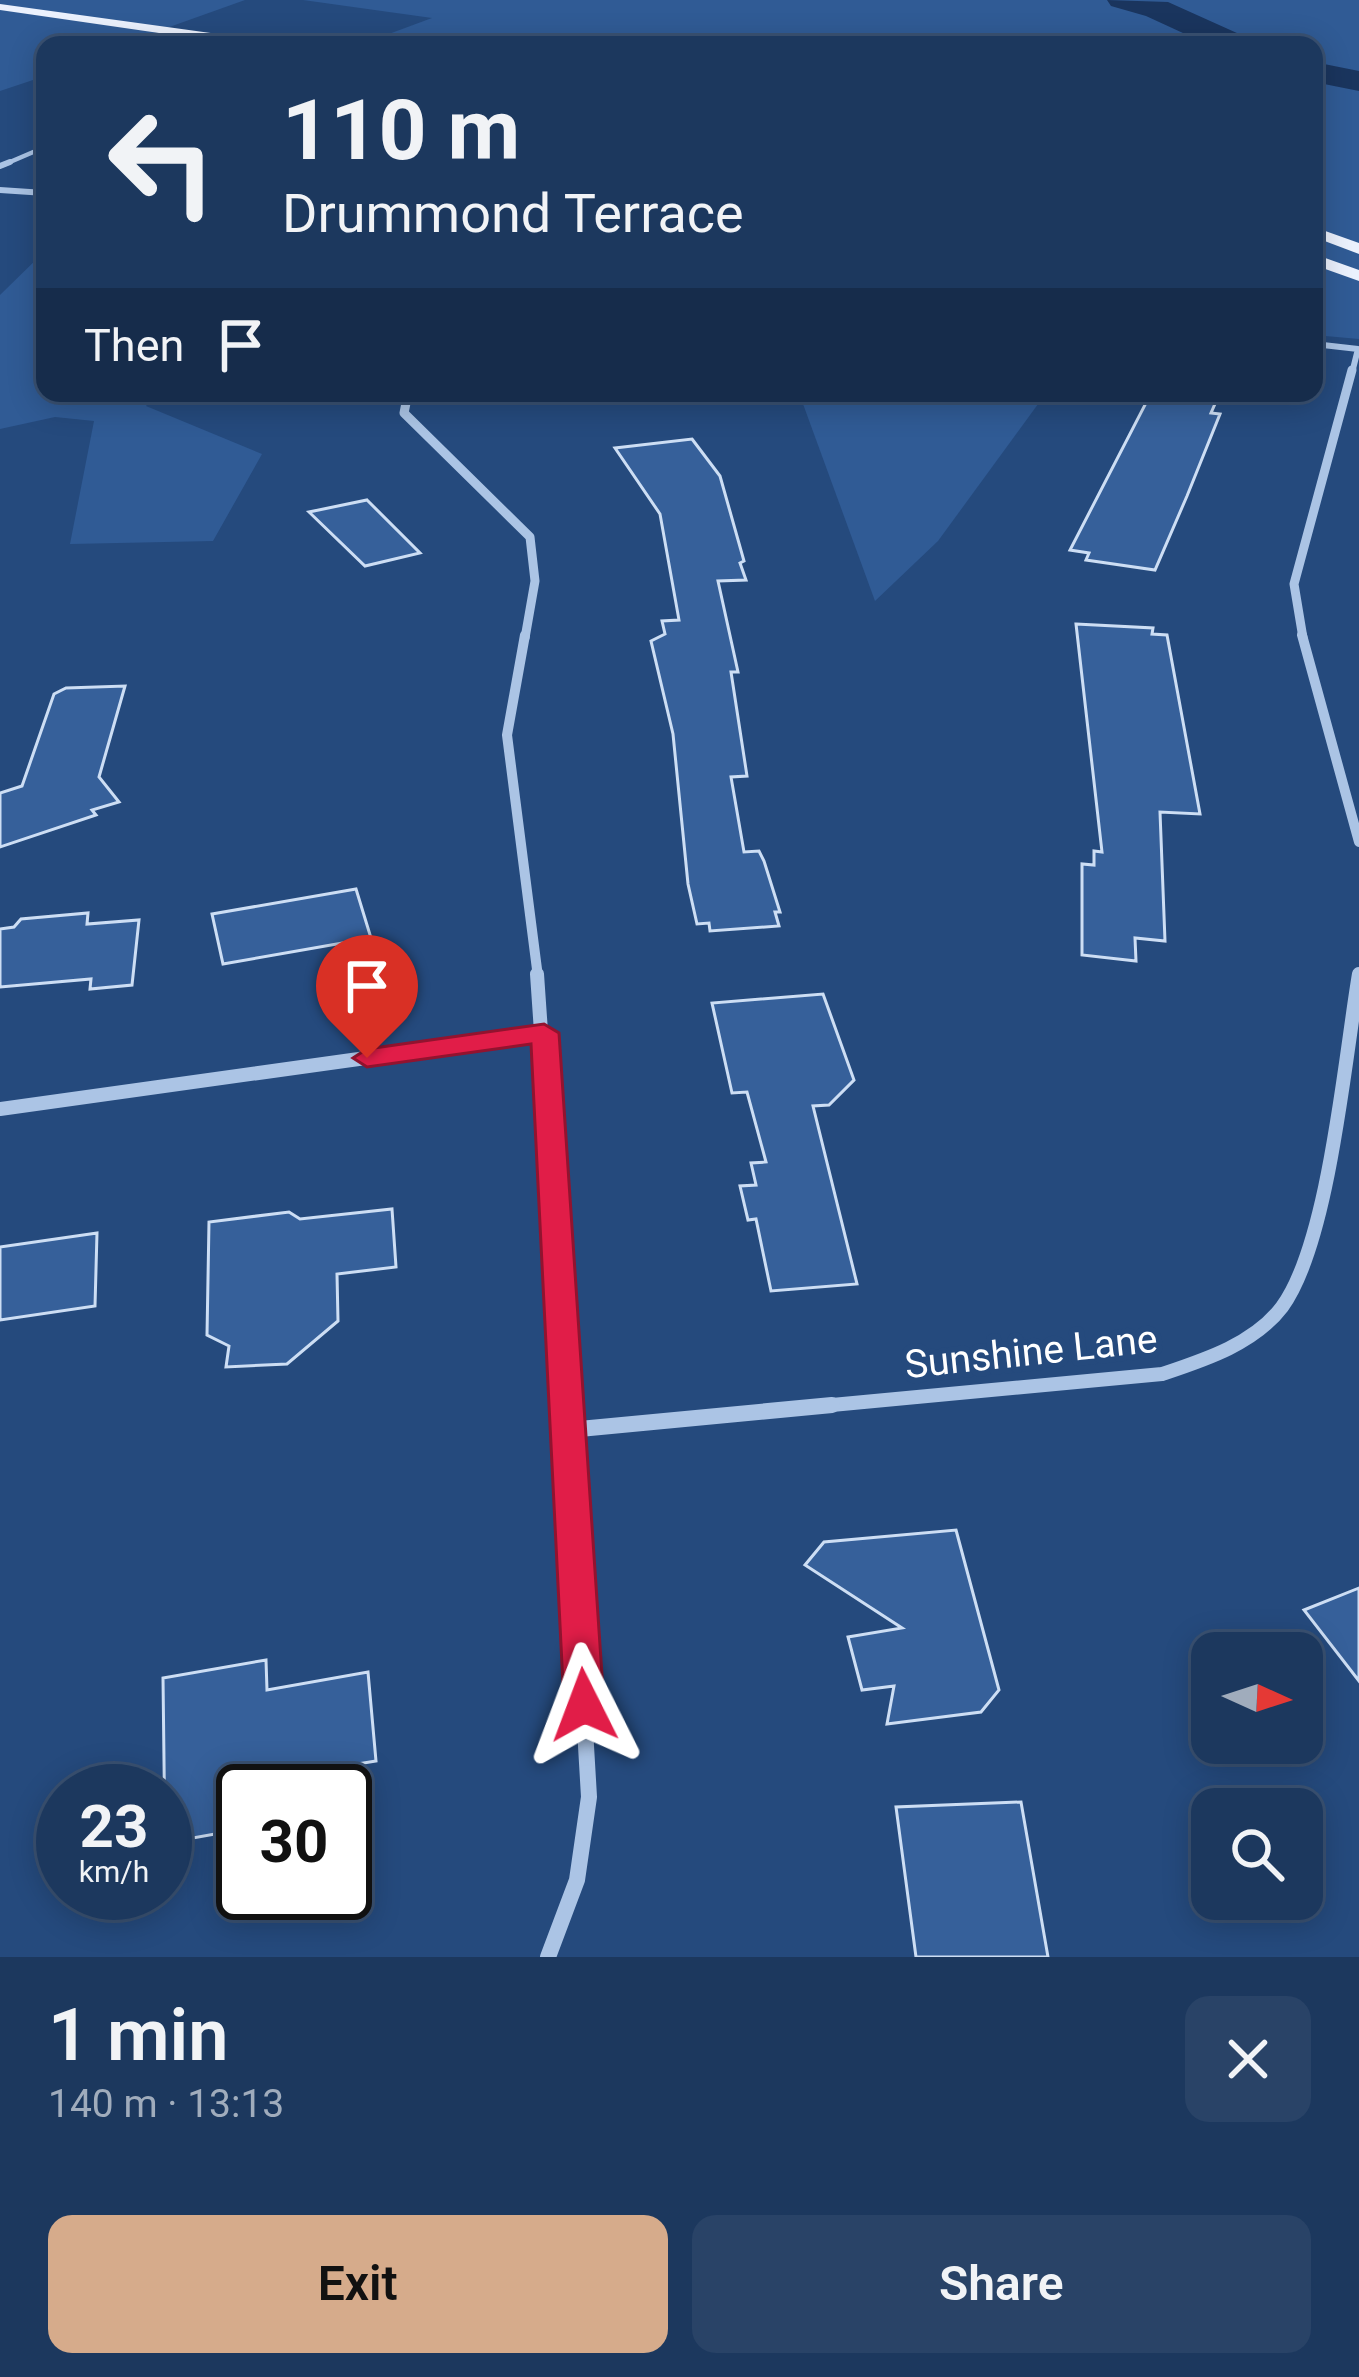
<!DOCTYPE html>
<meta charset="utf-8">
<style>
body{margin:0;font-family:Roboto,sans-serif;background:#294367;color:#f1f3f6;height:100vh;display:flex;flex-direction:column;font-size:45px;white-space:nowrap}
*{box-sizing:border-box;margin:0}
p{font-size:39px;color:#a0acbc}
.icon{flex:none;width:66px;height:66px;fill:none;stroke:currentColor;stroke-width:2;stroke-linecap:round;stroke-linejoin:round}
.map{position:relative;height:1957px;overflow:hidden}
.details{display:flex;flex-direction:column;background:#1c385e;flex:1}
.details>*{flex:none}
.guide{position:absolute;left:36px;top:36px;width:1287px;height:366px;border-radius:24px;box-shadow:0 6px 30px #0003,0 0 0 3px #3a5273;background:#1c385e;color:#f1f3f6;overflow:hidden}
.needle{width:78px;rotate:93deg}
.fabs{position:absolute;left:1191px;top:1632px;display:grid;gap:24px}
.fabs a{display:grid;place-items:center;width:132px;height:132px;border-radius:24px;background:#1c385e;box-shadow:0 6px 30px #0003,0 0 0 3px #3a5273;font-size:60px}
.speed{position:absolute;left:36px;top:1764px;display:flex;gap:24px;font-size:60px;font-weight:700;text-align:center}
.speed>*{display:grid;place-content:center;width:156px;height:156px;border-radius:50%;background:#1c385e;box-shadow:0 6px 30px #0003,0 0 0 3px #3a5273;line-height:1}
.speed small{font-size:30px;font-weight:400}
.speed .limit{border:6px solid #111;border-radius:18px;background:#fff;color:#111}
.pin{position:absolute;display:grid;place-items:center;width:102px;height:102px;color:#fff;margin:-123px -51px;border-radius:50% 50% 50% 0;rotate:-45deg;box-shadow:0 0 12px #0007}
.pin .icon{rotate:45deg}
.me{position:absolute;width:132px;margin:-66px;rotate:357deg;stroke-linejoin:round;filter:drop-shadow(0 0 9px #0008)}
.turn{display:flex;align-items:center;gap:42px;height:252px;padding:0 48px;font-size:54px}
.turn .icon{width:156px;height:156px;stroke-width:2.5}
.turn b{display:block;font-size:84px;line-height:102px}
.then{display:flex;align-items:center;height:114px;padding:0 48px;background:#0003;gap:24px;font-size:45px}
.round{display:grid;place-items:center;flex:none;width:126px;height:126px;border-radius:24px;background:#294367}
.head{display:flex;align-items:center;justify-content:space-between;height:204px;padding:0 48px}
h1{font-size:72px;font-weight:600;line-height:90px}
.cta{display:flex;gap:24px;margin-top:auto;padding:24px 48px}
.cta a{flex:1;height:138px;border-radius:24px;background:#d6ab8b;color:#111;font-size:48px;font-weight:600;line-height:138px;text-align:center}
.cta a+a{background:#294367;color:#f1f3f6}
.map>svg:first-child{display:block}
.green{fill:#305b95}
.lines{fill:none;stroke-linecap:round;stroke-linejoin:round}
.river{fill:#1a355e;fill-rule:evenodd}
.building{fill:#36609a;stroke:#cddef4;stroke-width:3}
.minor-far5{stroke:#abc4e5;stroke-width:4.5}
.minor-far4{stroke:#abc4e5;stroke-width:6}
.minor-far3{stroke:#abc4e5;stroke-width:9}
.minor-far2{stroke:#abc4e5;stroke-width:10}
.minor-far1{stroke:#abc4e5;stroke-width:14}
.minor{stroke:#abc4e5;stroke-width:16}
.tertiary{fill:#abc4e5;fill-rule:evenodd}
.primary{fill:#ebf1fd;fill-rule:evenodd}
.route{fill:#e11d48;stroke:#92132f;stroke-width:3}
.labels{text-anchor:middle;stroke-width:12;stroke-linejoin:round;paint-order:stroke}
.near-street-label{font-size:39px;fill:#fff;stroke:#254a7d}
</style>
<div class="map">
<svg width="1359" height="1957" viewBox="0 0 1359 1957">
<rect width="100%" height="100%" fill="#254a7d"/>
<g class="green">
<path d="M0,0H245L119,45H45V76L0,91Z"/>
<path d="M303,0H1359V339L1314,335V45H359L432,18Z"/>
<path d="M45,251V393H156L146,406L262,454L213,541L70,544L94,421L55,417L0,429V295Z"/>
<path d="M799,393H1003L1041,400L938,541L875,601Z"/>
</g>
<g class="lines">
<g class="river">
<path d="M1107,0L1168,2L1248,38L1252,45H1209L1146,16L1111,6Z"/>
<path d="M1314,62L1359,71V91L1314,82Z"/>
</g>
</g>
<g class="building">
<path d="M1157,393L1218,397L1211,413L1220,414L1187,496L1155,570L1086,560L1089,553L1070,550L1149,397Z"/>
<path d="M692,439L720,476L744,561L740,563L746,580L718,581L738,672H731L747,776L731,777L744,852L759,851L764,861L780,912H775L779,926L710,931L709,923L697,924L688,884L673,734L651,641L665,634L662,621L679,620L660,514L615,448Z"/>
<path d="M367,500L420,553L365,566L309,512Z"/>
<path d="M1076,624L1153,628L1152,634L1167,635L1200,814L1160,812L1165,941L1135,938L1136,961L1082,955V864L1094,865V851L1102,852Z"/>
<path d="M125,686L99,777L119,802L92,810L96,815L0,847V793L22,786L54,694L66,688Z"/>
<path d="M356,889L371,938L223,964L212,914Z"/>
<path d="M88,913L87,924L139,920L132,985L90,989L91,979L0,987V929L14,927L21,919Z"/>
<path d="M823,994L854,1080L829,1105L813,1106L857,1284L771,1291L756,1219L748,1220L740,1186L756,1185L751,1163L766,1162L747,1092L732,1093L712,1003Z"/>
<path d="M392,1209L396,1267L337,1274L338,1321L287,1364L226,1367L229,1346L207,1335L209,1222L289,1212L300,1219Z"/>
<path d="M97,1233L95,1306L0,1320V1247Z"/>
<path d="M956,1530L999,1690L981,1712L887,1724L894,1686L862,1690L848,1637L902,1628L805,1565L824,1542Z"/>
<path d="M1359,1588V1681L1304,1610Z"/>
<path d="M266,1660L267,1690L368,1672L376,1761L345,1766L348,1791H243V1829L165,1843L163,1678Z"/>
<path d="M1021,1802L1048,1957H916L896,1807Z"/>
</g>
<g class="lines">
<path class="minor-far5" d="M3,165L45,147"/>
<g class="minor-far4">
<path d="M0,166L10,162"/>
<path d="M1314,344L1358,349L1352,373"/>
</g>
<g class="minor-far3">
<path d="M408,393L404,413L530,537L535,581L525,638"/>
<path d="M1303,638L1294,584L1352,370"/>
</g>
<g class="minor-far2">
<path d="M525,635L507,735L538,977"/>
<path d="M1302,635L1359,842"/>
</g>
<g class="minor-far1">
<path d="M537,974L567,1408"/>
<path d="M0,1109L545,1033"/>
<path d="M800,1408L1162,1374C1204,1360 1254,1344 1282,1307C1329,1243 1345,1056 1359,974"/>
</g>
<g class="minor">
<path d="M569,1430L832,1405"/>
<path d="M548,1957L577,1880L589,1797L566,1405"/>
</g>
<path class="tertiary" d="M0,187L45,190V196L0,193Z"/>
<g class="primary">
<path d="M0,4L268,41L274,45H242L0,10Z"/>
<path d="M1314,227L1359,243V254L1314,237Z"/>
<path d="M1314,254L1359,270V281L1314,265Z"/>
</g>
</g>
<path class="route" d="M544,1024L559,1033L604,1705L598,1718L584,1723L570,1718L564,1705L531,1044L367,1067L353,1058L367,1049Z"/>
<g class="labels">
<g class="near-street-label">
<text transform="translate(1031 1351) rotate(-6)" y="14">Sunshine Lane</text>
</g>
</g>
</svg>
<div class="fabs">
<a><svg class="needle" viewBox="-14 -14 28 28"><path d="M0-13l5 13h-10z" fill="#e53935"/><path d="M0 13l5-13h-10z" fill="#a0acbc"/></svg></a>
<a><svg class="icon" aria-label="search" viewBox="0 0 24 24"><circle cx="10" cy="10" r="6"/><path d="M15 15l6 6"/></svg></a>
</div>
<div class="speed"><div>23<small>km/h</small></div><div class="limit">30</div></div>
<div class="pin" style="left:367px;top:1058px;background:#d93025"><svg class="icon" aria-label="arrive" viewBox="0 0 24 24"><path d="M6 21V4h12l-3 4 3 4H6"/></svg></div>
<svg class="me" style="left:584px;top:1705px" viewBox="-20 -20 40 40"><path d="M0-17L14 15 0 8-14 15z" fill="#e11d48" stroke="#fff" stroke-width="4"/></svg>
<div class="guide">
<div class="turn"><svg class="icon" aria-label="left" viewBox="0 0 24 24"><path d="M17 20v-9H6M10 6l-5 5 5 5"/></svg><div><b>110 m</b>Drummond Terrace</div></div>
<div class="then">Then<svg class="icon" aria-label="arrive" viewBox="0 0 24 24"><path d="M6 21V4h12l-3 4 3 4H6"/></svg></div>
</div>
</div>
<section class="details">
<div class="head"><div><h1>1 min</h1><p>140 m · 13:13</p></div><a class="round"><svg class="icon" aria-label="close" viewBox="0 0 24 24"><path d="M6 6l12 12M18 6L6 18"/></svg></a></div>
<div class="cta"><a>Exit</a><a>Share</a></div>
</section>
